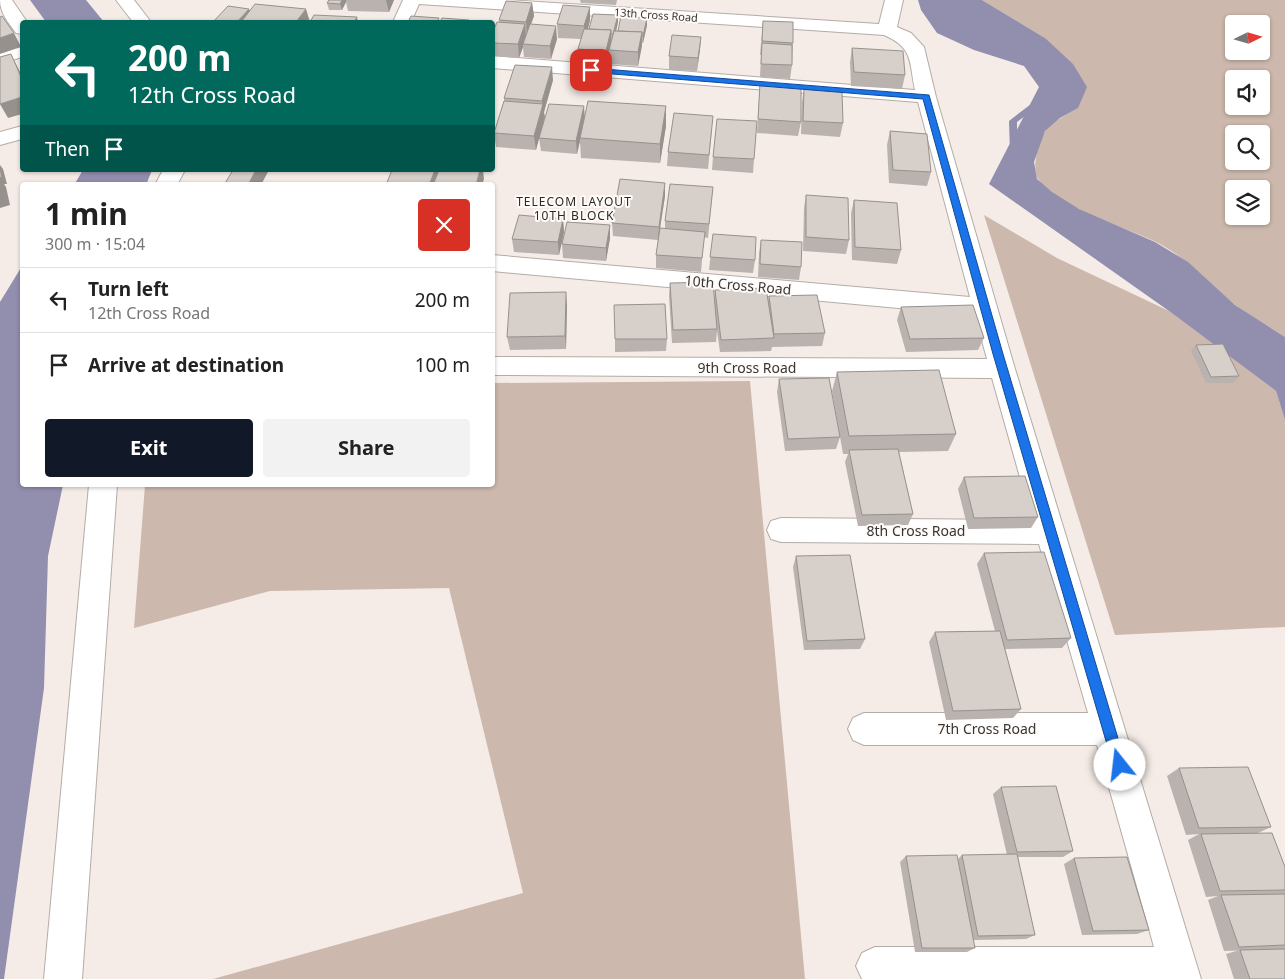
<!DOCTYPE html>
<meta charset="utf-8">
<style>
body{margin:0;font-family:"Noto Sans",sans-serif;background:#f2f2f2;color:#222;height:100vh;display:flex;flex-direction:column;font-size:19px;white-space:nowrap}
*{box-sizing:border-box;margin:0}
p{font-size:16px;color:#767676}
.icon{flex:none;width:28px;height:28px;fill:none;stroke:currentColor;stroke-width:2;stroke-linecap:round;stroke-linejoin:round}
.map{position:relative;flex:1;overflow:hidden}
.panel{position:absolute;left:20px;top:182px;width:475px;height:305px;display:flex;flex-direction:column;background:#fff;border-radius:5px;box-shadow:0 1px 4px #0004}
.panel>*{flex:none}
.top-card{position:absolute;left:20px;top:20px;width:475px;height:152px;border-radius:5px;box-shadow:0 1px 4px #0004;background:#00695c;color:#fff;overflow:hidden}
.needle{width:32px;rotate:85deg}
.buttons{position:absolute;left:1225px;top:15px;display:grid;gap:10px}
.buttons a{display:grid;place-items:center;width:45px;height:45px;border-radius:5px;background:#fff;box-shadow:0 1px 4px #0004;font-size:25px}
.pin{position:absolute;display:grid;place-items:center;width:42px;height:42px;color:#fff;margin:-21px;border-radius:10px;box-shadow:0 2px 8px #0006}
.me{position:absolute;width:55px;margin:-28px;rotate:344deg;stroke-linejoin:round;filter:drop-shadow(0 0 4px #0008)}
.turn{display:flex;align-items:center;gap:18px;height:105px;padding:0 25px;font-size:22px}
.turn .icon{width:65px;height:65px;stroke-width:2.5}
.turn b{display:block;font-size:35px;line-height:42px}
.then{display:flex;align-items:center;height:48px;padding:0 25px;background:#0003;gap:10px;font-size:19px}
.round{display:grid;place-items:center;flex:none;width:52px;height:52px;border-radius:5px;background:#f2f2f2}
.headline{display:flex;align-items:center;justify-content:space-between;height:85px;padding:0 25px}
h1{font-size:30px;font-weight:700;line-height:38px}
.primary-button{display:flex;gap:10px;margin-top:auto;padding:10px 25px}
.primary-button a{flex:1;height:58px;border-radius:5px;background:#111827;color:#fff;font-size:20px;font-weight:700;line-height:58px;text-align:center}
.primary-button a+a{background:#f2f2f2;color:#222}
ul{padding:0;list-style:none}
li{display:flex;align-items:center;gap:15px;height:65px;padding:0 25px;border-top:1px solid #e0e0e0}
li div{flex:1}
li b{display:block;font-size:19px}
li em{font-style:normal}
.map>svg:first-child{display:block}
.green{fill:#ccb8ac;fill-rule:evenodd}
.water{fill:#928eae}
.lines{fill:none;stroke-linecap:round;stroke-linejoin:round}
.stream{fill:#928eae;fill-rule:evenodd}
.street-casing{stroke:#b4aca7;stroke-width:2}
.secondary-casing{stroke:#b4aca7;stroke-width:2}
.street{fill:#fff;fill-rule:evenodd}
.secondary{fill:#fff;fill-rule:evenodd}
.wall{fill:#b9b2ae}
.shaded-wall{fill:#96918d}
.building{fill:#d7cfca;stroke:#96918d}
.route{fill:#1a73e8;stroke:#114b97}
.labels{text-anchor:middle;stroke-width:4;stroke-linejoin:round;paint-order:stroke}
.far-street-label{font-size:11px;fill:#383533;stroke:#fefbf9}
.far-neighbourhood-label{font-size:12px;letter-spacing:1px;fill:#2e2824;stroke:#fefbf9}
.street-label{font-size:14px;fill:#383533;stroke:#fefbf9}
</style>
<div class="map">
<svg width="1285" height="979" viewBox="0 0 1285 979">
<rect width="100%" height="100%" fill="#f5ece7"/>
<g class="green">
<path d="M982,0H1285V337C1268,326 1250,316 1234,304C1208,282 1185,256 1154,241C1125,227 1055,206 1038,179C1031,169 1039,138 1047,129C1056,120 1067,114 1078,108L1045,38ZM1234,24H1261V51H1234ZM1234,79H1261V106H1234ZM1234,134H1261V161H1234ZM1234,189H1261V216H1234Z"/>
<path d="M984,215L1057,258L1169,311L1276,391L1285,420V627L1115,635Z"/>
<path d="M750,381L805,979H213L523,893L449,588L270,591L134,628L145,485H492L493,383Z"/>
</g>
<g class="water">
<path d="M30,0H86L104,22H46Z"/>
<path d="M918,0H982L1045,38L1073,64L1087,87L1078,108L1060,118L1045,131L1034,162L1037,179L1052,192L1079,209L1155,242L1188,262L1235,305L1285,337V420L1276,391L1169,311L989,184L1039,87L1024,66L974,50L937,33L921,10Z"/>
<path d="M83,170H152L146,185H74Z"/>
<path d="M22,266V485H63L48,556L44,688L4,979H0V302Z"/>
</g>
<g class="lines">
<path class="stream" d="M1035,101L1042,103L1017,122V151L1016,153H1010L1009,121Z"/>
<defs>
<g id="street">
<path d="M0,0H12L27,22H22V34L16,33C8,22 0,13 0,0Z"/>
<path d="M403,0H507L879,24L885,0H903L897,27L911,33L924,47L936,97L1015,369L1201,979H862L856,966L862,953L875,947H1154L1097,745H864L853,740L848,729L853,718L864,713H1088L1039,544L781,542L771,539L767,530L771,521L781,518L1032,520L992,378L492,375V357L987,359L975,315L492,271V255L970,297L918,102L492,68V56L915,90C909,62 914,48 884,35L419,4L411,22H393Z"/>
<path d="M22,45V57L0,64V52Z"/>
<path d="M163,170H185L177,185H155Z"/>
<path d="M89,485H117L82,979H44Z"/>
</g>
<g id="secondary">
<path d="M116,0H134L151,22H133Z"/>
<path d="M22,126V139L0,145V132Z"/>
</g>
</defs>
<use href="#street" class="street-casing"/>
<use href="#secondary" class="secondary-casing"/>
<use href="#street" class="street"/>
<use href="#secondary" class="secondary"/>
</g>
<g class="wall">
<path d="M329,0H394L389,12L348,11L346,2L342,10H329L327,3Z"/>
<path d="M580,0H617L616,5L581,3Z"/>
<path d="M532,3L534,16L531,24L557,39L551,59L524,57L523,47L519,58L492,56V34L499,22V20Z"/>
<path d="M618,15V22L616,31L647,25L643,43H642L638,66L610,64L609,54L607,65L579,63L578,49L581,39L558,38L557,24L590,20L588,29H589Z"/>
<path d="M763,21L793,43L792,65L790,79L760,77L761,55H760Z"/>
<path d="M701,37L697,71L669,70V56Z"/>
<path d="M852,48L905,75L902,89L851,86L850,62Z"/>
<path d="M553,80L544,112L536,150L496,147L494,133L504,101V98Z"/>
<path d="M760,83L801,122L798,136L757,133Z"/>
<path d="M804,89L843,123L840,137L801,134L802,102Z"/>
<path d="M584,106V117L666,106V126L660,163L581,158L580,141L577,154L541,151L539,138Z"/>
<path d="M712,129L708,169L667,166L668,152Z"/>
<path d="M890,131L931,172L927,186L889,183L887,145Z"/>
<path d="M713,157L754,159L753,173L712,170Z"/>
<path d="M713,187L708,238L704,237L701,272L656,268V255L658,240L613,236L612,223L665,196L659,236L665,229V221Z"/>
<path d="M806,195L849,240L846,254L803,251L804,208Z"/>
<path d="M854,200L901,250L897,264L852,260L851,213Z"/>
<path d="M563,219L564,232L559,255L514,252L512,239Z"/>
<path d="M610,225V238L606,261L563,258L562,244Z"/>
<path d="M713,234L755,260L753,273L709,270Z"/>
<path d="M761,240L801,267L799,280L758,277L759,253Z"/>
<path d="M670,283L714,300L715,290L768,300L769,296L825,333L822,346L772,347L771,351L720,352L717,331L716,342L672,343L669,296Z"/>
<path d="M567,305L566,349L510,350L507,337Z"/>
<path d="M901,307L984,338L978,350L906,352L897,320Z"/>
<path d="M615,339H667L666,351L615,352Z"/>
<path d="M1196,345L1239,376L1233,383H1206L1191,351Z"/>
<path d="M837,372L956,434L948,451L899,452L913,514L908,525L858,526L845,462L848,454H843L832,391Z"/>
<path d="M779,379L840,437L836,449L785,451L777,392Z"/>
<path d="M964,477L1038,517L1031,528L968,529L958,489Z"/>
<path d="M984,553L1071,638L1062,648L1005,649L1021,709L1013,718L946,720L929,642L935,632L995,631L977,564Z"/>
<path d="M796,556L865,639L860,649L804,650L793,567Z"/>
<path d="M1179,768L1271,827L1258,833L1285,867V949L1224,951L1208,900L1218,896L1206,897L1188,840L1199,834L1186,835L1167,776Z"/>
<path d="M1001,787L1073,851L1063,857H1018L1035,935L1026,939L973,940L975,948L967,952H915L900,862L906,856L958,859L962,855H1007L993,794Z"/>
<path d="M1074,858L1149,930L1137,934L1082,935L1064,864Z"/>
<path d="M1240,950L1285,979H1234L1226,954Z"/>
</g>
<g class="shaded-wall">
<path d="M342,0H346V2L342,10L340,4Z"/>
<path d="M386,0H394L389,12Z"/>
<path d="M532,3L534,16L527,35L526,22Z"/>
<path d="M590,7V20L585,40L584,26Z"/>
<path d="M249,9L252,16L246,22H237Z"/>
<path d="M306,9L310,22H296Z"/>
<path d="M618,15V22L614,41V34Z"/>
<path d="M357,17L358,22H354Z"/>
<path d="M647,18V25L643,43V36Z"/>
<path d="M525,24L526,38L523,44V47L519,58L518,44Z"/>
<path d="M556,26L557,39L551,59L550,46Z"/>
<path d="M611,30V44L609,50V54L607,65L606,51Z"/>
<path d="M642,32V46L638,66V52Z"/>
<path d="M14,33L21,47L0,54V38Z"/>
<path d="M701,37L700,50L697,71L698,58Z"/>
<path d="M11,54L22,76V79Z"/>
<path d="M552,67L553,80L544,112L545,117L536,150L534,136L542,106V101Z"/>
<path d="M22,97V114L8,118L0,104Z"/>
<path d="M584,106L585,120L580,138V141L577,154L576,141Z"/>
<path d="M666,106V126L660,163V144Z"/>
<path d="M0,165L3,169L7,184H4L6,187L10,205L0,208Z"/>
<path d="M256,170H269L261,185H248Z"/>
<path d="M435,170H439L437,185H429Z"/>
<path d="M480,170H483L484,179L482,185H476Z"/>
<path d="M665,183V196L658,240L659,227Z"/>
<path d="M563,219L564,232L559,255L558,242Z"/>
<path d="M610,225V238L606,261V248Z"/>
<path d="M566,292L567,305L566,349L565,336Z"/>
</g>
<g class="building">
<path d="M329,0H342L340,4L327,3Z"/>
<path d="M506,1L532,3L526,22L499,20Z"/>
<path d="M255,4L306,9L296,22H241Z"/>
<path d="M563,5L590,7L584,26L557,24Z"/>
<path d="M228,6L249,9L237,22H213Z"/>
<path d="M593,14L618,15L613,34H611V30L589,29Z"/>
<path d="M314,15L357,17L354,22H310Z"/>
<path d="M2,16L14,33L0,38V17Z"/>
<path d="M411,16L439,18L437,22H408Z"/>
<path d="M621,16L647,18L643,36H642V32L618,31Z"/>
<path d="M442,18L469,20L468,22H440Z"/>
<path d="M763,21L793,22V43L762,41Z"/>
<path d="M497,22L525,24L518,44L492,43V34Z"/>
<path d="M530,24L556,26L550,46L523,44Z"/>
<path d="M584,29L611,30L606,51L578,49Z"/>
<path d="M614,31L642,32L638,52L609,50Z"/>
<path d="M672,35L701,37L698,58L669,56Z"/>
<path d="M762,43L792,45V65L761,64Z"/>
<path d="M852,48L903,51L905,75L854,72Z"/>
<path d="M11,54L22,79V97L0,104V57Z"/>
<path d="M515,65L552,67L542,101L504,98Z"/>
<path d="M760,83L801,86V122L758,119Z"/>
<path d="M804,89L842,91L843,123L803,121Z"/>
<path d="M504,101L543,104L534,136L494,133Z"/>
<path d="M588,101L666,106L660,144L580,138Z"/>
<path d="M549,104L584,106L576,141L539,138Z"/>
<path d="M674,113L713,116L709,155L668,152Z"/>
<path d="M717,119L757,121L754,159L713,157Z"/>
<path d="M890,131L927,134L931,172L893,170Z"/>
<path d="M0,168L2,177L0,178Z"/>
<path d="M233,170H256L248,185H224Z"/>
<path d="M392,170H435L429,185H386Z"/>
<path d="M439,170H480L476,185H433Z"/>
<path d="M620,179L665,183L659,227L612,223Z"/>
<path d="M670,184L713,187L709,224L665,221Z"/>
<path d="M806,195L848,198L849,240L806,237Z"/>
<path d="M854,200L897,203L901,250L855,247Z"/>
<path d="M519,215L563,219L558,242L512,239Z"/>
<path d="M567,222L610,225L606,248L562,244Z"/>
<path d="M660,228L705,232L702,258L656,255Z"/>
<path d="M713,234L756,237L755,260L710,257Z"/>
<path d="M761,240L802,242L801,267L760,264Z"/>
<path d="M713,282L717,329L673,330L670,283Z"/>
<path d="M766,288L774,338L721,340L715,290Z"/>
<path d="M566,292L565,336L507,337L510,293Z"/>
<path d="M817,295L825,333L774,334L769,296Z"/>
<path d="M665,304L667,339H615L614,305Z"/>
<path d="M973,305L984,338L910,339L901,307Z"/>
<path d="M1223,344L1239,376L1211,377L1196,345Z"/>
<path d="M939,370L956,434L849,436L837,372Z"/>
<path d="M829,378L840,437L788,439L779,379Z"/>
<path d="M898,449L913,514L862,515L849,450Z"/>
<path d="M1025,476L1038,517L974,518L964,477Z"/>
<path d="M1044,552L1071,638L1007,640L984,553Z"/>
<path d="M850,555L865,639L807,641L796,556Z"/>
<path d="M1000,631L1021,709L953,711L935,632Z"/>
<path d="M1248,767L1271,827L1199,828L1179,768Z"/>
<path d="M1056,786L1073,851L1017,852L1001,787Z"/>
<path d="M1272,833L1285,867V890L1220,891L1201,834Z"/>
<path d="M1017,854L1035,935L978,936L962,855Z"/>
<path d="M957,855L975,948H922L906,856Z"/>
<path d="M1127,857L1149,930L1093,931L1074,858Z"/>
<path d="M1285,894V945L1239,947L1221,895Z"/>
<path d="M1285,949V979H1250L1240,950Z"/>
</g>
<path class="route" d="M591,68L929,95L1003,354L1126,765L1124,770L1120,772L1115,770L1113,765L993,354L923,99L588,72V69Z"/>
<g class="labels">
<g class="far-street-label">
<text transform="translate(656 15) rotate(4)" y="4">13th Cross Road</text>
</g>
<g class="far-neighbourhood-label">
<text x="574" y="206">TELECOM LAYOUT<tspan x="574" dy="14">10TH BLOCK</tspan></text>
</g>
<g class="street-label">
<text transform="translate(738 285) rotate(5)" y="5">10th Cross Road</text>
<text x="747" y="373">9th Cross Road</text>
<text x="916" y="536">8th Cross Road</text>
<text x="987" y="734">7th Cross Road</text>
</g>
</g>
</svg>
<div class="buttons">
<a><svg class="needle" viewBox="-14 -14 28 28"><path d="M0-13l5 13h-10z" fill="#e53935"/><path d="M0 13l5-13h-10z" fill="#767676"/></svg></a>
<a><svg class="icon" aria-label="sound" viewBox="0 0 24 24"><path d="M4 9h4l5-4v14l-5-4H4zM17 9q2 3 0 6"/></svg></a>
<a><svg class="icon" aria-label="search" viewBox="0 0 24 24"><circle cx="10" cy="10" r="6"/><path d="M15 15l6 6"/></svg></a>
<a><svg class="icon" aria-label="layers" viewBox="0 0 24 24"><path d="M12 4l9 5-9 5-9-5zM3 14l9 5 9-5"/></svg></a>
</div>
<div class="pin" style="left:591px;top:70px;background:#d93025"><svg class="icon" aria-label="arrive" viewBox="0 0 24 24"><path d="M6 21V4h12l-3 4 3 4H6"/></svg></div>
<svg class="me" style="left:1120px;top:765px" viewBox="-20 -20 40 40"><circle r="19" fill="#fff"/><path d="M0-13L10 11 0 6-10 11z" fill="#1a73e8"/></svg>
<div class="top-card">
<div class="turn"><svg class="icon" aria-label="left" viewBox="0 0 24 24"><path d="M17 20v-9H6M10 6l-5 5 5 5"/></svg><div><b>200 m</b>12th Cross Road</div></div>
<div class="then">Then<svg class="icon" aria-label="arrive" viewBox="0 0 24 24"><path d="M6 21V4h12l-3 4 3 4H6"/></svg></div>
</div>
<section class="panel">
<div class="headline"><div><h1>1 min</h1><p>300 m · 15:04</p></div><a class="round" style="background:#d93025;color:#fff"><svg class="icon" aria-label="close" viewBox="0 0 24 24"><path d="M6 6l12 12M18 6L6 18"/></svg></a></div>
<ul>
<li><svg class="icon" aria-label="left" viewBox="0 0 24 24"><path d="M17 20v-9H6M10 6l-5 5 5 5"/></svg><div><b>Turn left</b><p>12th Cross Road</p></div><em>200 m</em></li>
<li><svg class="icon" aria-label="arrive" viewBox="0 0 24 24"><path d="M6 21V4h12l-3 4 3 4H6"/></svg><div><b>Arrive at destination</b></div><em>100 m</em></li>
</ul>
<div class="primary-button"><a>Exit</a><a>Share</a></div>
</section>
</div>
